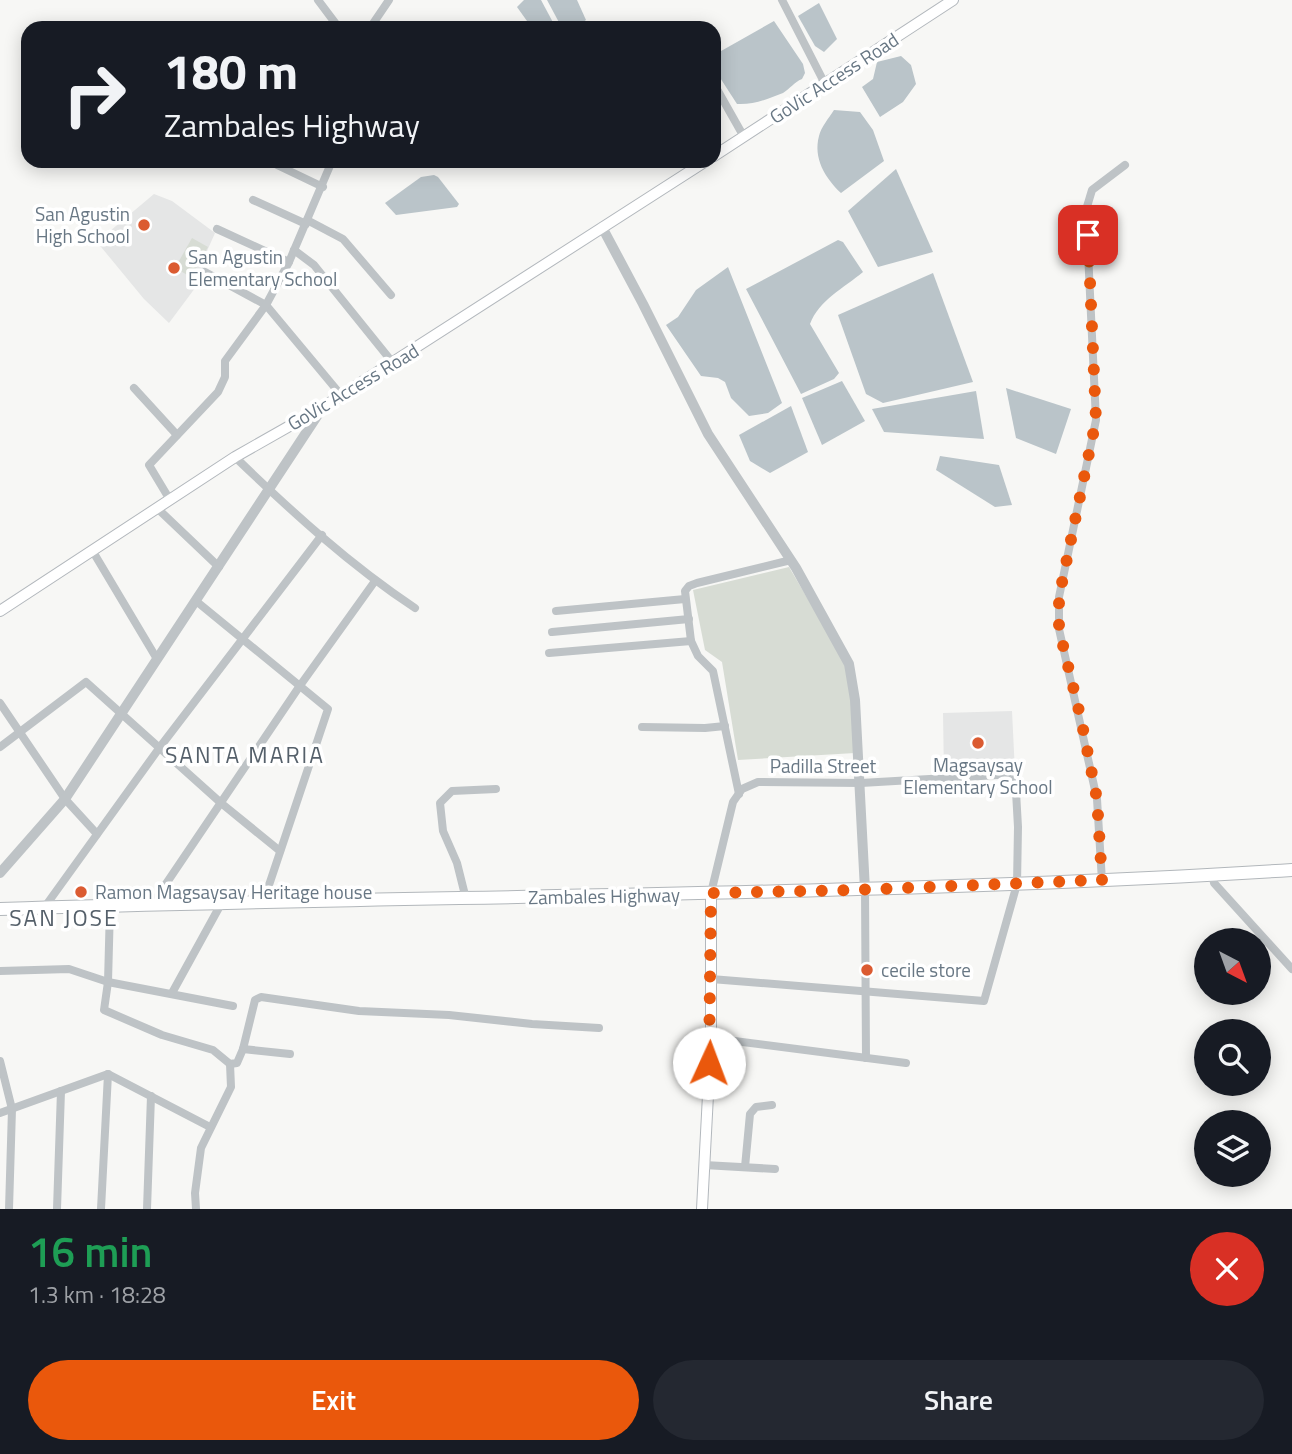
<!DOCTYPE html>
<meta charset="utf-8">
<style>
body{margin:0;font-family:"Titillium Web",sans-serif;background:#242831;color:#f1f3f6;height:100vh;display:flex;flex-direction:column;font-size:26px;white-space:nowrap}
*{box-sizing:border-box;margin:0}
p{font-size:23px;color:#9ea1a6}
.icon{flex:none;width:38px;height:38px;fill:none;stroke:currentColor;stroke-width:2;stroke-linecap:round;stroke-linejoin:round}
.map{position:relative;height:1209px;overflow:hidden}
.panel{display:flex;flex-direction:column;background:#171b24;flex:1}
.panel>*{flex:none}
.banner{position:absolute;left:21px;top:21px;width:700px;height:147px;border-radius:21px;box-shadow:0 4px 18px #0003;background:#171b24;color:#f1f3f6;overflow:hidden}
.needle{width:46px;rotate:139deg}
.fabs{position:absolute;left:1194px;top:928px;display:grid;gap:14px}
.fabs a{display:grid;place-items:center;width:77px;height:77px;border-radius:50%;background:#171b24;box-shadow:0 4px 18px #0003;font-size:35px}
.pin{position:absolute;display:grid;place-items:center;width:60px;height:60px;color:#fff;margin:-30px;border-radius:14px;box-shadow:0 4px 10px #0006}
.me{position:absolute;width:77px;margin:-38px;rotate:2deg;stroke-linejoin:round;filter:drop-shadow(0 0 5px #0008)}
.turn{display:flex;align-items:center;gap:24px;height:147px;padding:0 28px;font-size:32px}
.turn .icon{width:91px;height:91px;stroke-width:2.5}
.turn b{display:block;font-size:49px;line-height:60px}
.round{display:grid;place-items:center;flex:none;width:74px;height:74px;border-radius:37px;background:#242831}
.summary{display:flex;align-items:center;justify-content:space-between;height:119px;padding:0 28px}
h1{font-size:42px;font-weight:600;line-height:52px;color:#1e9e55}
.cta{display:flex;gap:14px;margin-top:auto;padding:14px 28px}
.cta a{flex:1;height:80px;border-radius:42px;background:#ea580c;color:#fff;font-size:28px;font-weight:600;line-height:80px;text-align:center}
.cta a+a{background:#242831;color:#f1f3f6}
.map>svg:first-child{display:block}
.built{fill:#e5e6e6}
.green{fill:#d7dcd4}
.water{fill:#bac4c9}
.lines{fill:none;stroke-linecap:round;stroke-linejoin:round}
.secondary-casing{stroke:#b3b8bd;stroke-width:12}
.primary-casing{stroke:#b2b7bb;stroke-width:14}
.minor{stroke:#bec3c6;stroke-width:8}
.tertiary{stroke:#bec3c6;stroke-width:10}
.secondary{stroke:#fff;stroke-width:10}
.primary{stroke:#fff;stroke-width:12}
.route{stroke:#ea580c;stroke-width:12;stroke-dasharray:0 21.6}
.poi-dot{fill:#db5b31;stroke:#fff;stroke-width:2.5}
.labels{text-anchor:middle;stroke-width:7;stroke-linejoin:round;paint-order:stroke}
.street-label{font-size:19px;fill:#687784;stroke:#fff}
.poi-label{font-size:19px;fill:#687784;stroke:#fff;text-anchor:start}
.quarter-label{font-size:23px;letter-spacing:2px;fill:#55606a;stroke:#fff}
</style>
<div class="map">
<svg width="1292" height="1209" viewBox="0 0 1292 1209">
<rect width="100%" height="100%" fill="#f7f7f5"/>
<g class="built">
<path d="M154,194L172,201L215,233L203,260L204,276L169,323L144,299L97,242Z"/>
<path d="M1012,711L1015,772L944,775L943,713Z"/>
</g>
<g class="green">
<path d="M192,238L208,247L191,277L175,268Z"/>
<path d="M789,567L849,669L855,753L738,760L722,662L705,650L693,590Z"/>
</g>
<g class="water">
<path d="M524,0H541L556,28H532L517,7Z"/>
<path d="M547,0H577L586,20L575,28H562Z"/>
<path d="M819,3L837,39L824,52L815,46L798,16Z"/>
<path d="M774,21L803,64L805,73L802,79C794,82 790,89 783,93C768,99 753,105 737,104L715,70L714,55Z"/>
<path d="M901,56L911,65L916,84L903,102L880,117L862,87L873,79L877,62Z"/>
<path d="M834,110L860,112L873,130L884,161L841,193C825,178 813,158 819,136C821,127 829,118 834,110Z"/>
<path d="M896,169L933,252L878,267L848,211Z"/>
<path d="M434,175L438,177L459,204L457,207L396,215L385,203L421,177Z"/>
<path d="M838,240L843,242L863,272C844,288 819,300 810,324L839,373L834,379L801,394L746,289Z"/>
<path d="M728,267L782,403L768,413L749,416L731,398L725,382L718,378L701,376L666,325L678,317L696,290Z"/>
<path d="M933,273L973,382L883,403L866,394L838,315Z"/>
<path d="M842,381L865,421L822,445L802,398Z"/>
<path d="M1006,388L1071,409L1056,454L1016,438Z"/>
<path d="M976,391L984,439L884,432L872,409Z"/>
<path d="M791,406L808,452L770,473L750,461L739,435Z"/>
<path d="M940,456L999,465L1012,505L995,507L936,470Z"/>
</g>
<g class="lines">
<defs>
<g id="secondary">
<path d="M714,156L953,0"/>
<path d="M0,611L235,457L323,407L706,161"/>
<path d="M702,1209L711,1038V893"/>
</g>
<path id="primary" d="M0,909C431,895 862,897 1292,870"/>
</defs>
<use href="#secondary" class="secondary-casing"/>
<use href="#primary" class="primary-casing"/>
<g class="minor">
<path d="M318,0L339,28"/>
<path d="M782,0L825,84"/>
<path d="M370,28L389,0"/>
<path d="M714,84L744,137"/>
<path d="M277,165L323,187"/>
<path d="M253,200L306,224"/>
<path d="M307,220L343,239L391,295"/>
<path d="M217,229L289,262"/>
<path d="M294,250L314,265L393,363"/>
<path d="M205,272L266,305L341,395"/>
<path d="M134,388L177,435"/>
<path d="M235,457C291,511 350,565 415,608"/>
<path d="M170,500L149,465L218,392L225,377V361L266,305L289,262L332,161"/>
<path d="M157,508L219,567"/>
<path d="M92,550L157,659"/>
<path d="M196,601L328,709L263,903"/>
<path d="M556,611L685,599"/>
<path d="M552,632L689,619"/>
<path d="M549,653L691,641"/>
<path d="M0,703L65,799L97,834"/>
<path d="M642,727L705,728L725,726"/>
<path d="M0,747L86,682L221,803L280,851"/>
<path d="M739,794L713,671L698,656L691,641L685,591L689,586L697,583L791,560"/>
<path d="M1212,874L1214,883L1292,969"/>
<path d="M1102,881L1097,799L1059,629V597L1096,420L1086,210L1092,190L1125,165"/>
<path d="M865,890L866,1058"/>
<path d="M711,893L733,802L742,789L758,782L861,783L1015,774L1018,827L1017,884L984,1001L711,979"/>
<path d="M466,899L457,863L443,831L440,803L452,791L496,789"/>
<path d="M151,906L299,687L375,581"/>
<path d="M110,907L108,982L104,1010L162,1035L213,1050L230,1064L231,1087L201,1148L195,1193L196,1209"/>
<path d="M44,908L160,747L322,535"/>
<path d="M0,971L69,969L108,982L233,1006"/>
<path d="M172,993L221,904"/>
<path d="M711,1038L906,1063"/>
<path d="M243,1049L290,1054"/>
<path d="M0,1061L12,1109L9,1209"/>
<path d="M230,1064L237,1063L243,1049L255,1000L261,997L359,1011L449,1015L532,1024L599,1028"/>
<path d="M0,1113L108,1074L210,1127"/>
<path d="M704,1165L775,1169"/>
<path d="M745,1167L750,1114L756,1107L772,1105"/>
<path d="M57,1209L61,1091"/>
<path d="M101,1209L108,1074"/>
<path d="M147,1209L151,1096"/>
</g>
<g class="tertiary">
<path d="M602,227L643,304L708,434L796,568L849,664L855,700L865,890"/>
<path d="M0,873L65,799L323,407"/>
</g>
<use href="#secondary" class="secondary"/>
<use href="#primary" class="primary"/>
</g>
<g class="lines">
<path class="route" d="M709,1063L711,893L854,890L1102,880L1097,799L1081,719L1059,629V597L1096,420L1088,235"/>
</g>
<g class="poi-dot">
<circle cx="144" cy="225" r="7"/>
<circle cx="174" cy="268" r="7"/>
<circle cx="978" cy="743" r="7"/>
<circle cx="81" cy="892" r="7"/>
<circle cx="867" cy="970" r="7"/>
</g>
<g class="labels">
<g class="street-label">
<text transform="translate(834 78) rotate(-33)" y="7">GoVic Access Road</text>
<text transform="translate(353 387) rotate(-31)" y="7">GoVic Access Road</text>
<text x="823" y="773">Padilla Street</text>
<text transform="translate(604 896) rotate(-1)" y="7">Zambales Highway</text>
</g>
<g class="poi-label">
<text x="130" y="221" text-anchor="end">San Agustin<tspan x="130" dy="22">High School</tspan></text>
<text x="188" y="264">San Agustin<tspan x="188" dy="22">Elementary School</tspan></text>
<text x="978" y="772" text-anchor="middle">Magsaysay<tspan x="978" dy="22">Elementary School</tspan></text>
<text x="95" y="899">Ramon Magsaysay Heritage house</text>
<text x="881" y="977">cecile store</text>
</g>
<g class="quarter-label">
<text x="245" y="763">SANTA MARIA</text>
<text x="64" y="926">SAN JOSE</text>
</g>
</g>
</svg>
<div class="fabs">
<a><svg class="needle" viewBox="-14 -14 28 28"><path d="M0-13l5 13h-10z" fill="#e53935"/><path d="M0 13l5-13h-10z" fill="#9ea1a6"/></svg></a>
<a><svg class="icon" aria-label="search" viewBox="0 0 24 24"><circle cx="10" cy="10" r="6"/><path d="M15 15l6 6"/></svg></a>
<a><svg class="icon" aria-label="layers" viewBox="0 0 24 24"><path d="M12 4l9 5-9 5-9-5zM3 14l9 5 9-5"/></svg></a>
</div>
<div class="pin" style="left:1088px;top:235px;background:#d93025"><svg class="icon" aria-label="arrive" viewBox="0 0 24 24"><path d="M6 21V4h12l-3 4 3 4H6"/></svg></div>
<svg class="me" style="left:709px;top:1063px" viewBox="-20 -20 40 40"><circle r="19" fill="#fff"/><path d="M0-13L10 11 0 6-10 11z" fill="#ea580c"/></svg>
<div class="banner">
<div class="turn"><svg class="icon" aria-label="right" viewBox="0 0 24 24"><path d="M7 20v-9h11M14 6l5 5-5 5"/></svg><div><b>180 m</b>Zambales Highway</div></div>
</div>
</div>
<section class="panel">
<div class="summary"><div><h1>16 min</h1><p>1.3 km · 18:28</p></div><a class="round" style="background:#d93025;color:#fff"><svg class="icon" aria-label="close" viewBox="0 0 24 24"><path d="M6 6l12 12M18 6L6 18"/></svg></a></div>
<div class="cta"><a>Exit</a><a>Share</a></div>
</section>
